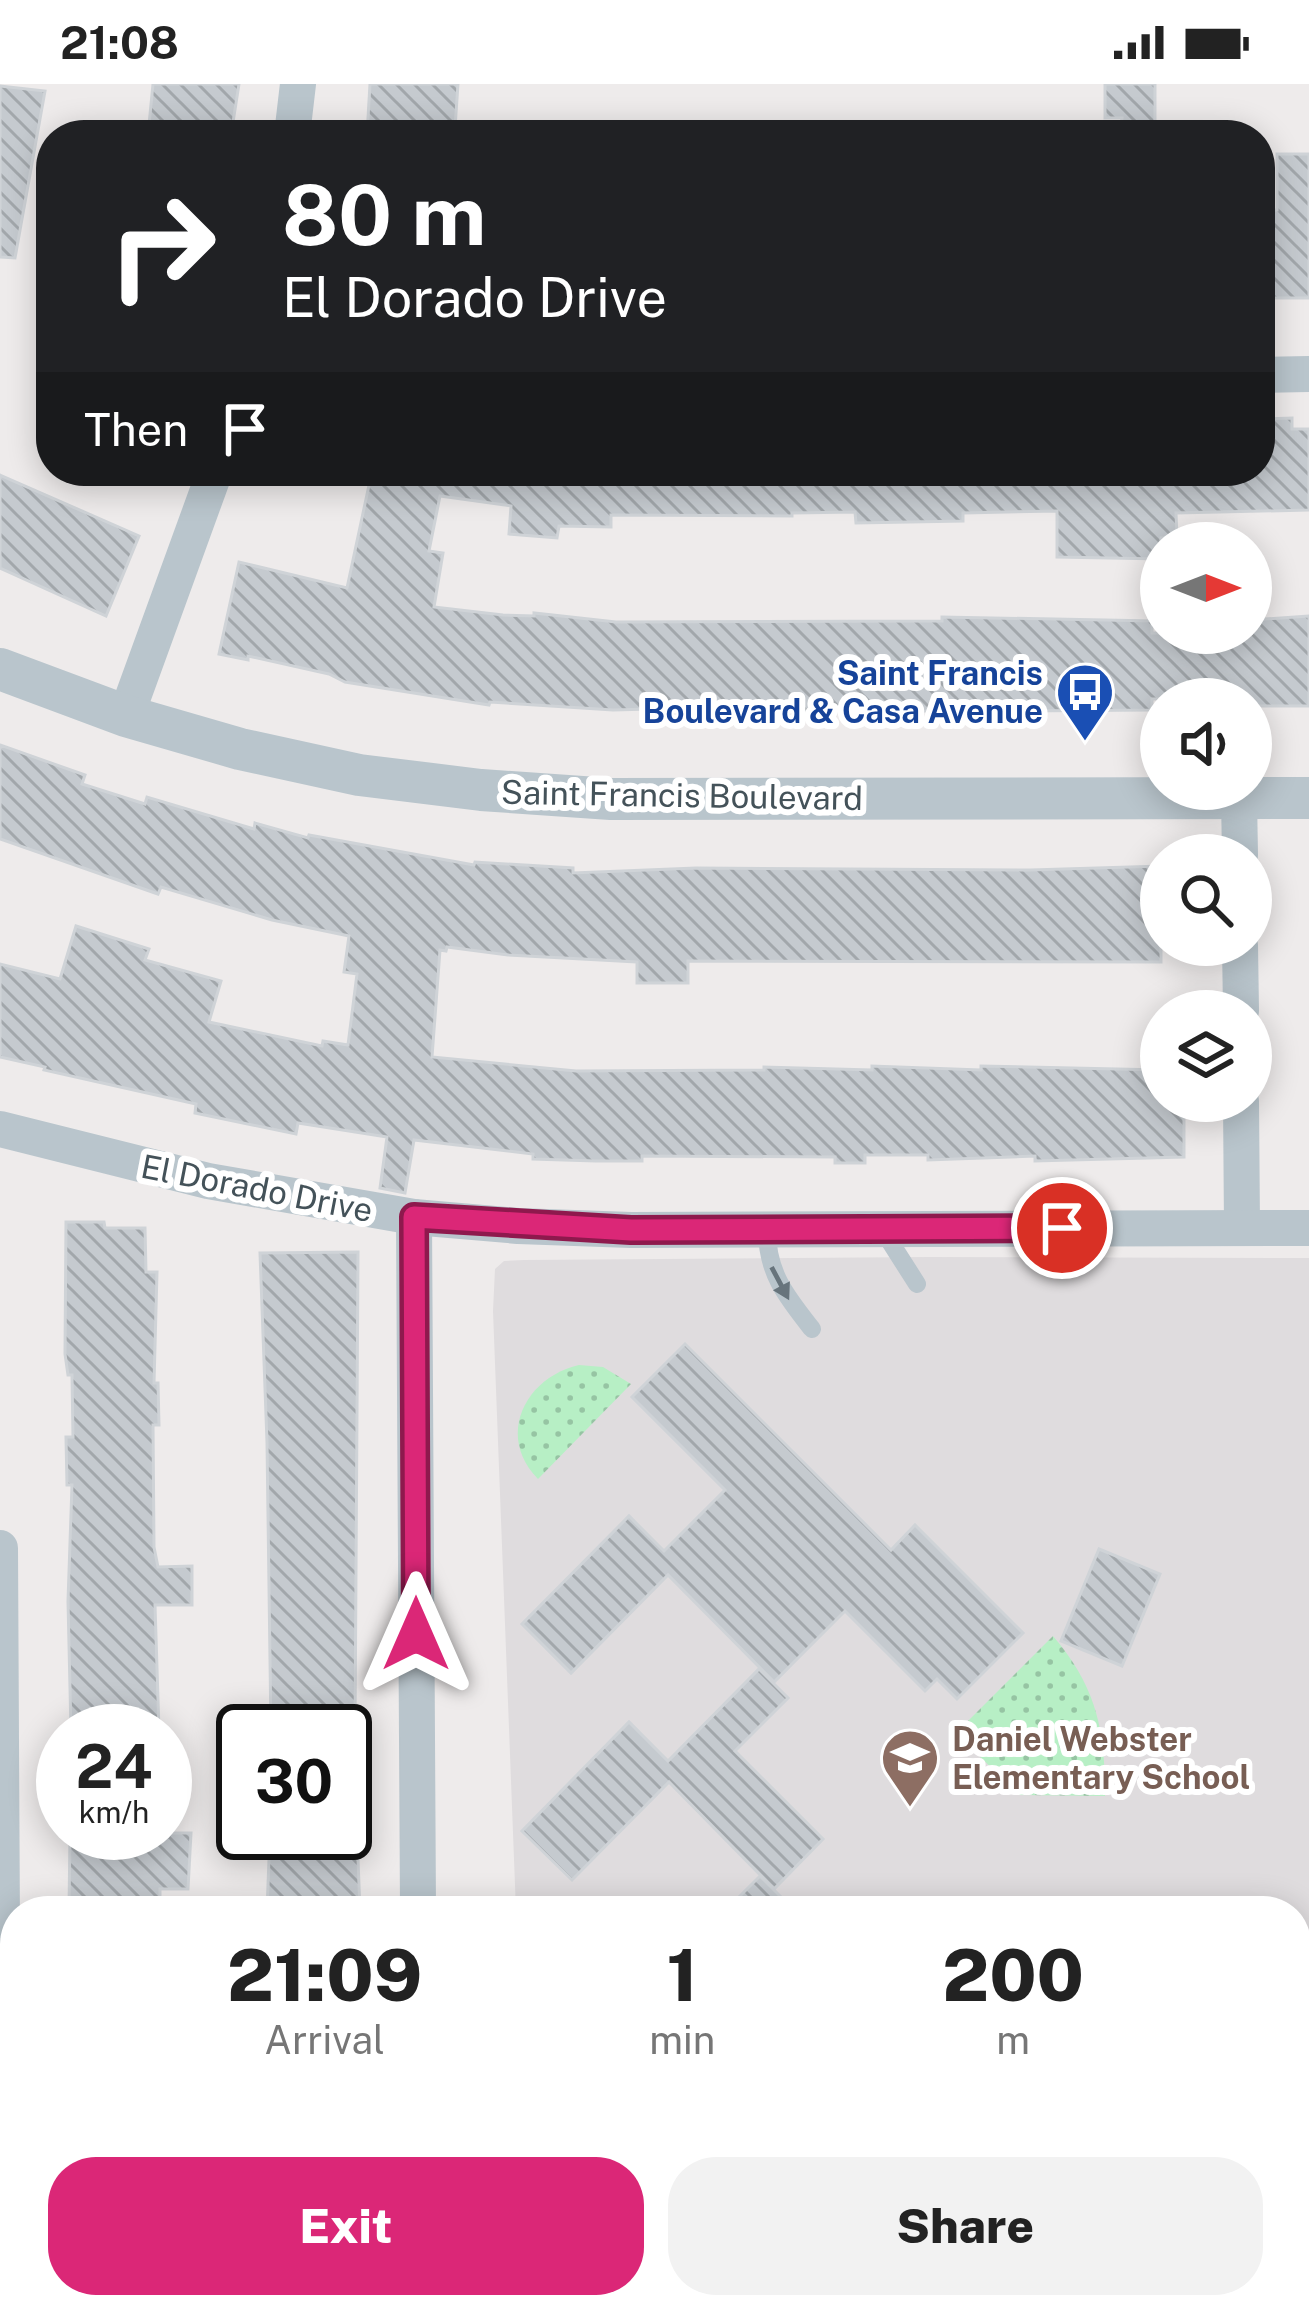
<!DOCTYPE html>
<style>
body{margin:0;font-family:"Public Sans",sans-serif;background:#f2f2f2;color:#222;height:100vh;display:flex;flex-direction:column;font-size:45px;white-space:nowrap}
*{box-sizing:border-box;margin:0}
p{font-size:39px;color:#767676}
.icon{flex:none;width:66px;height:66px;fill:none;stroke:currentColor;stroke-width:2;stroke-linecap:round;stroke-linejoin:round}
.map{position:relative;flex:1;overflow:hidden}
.sheet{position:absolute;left:0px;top:1812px;width:1311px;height:423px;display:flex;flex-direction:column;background:#fff;border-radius:48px 48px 0 0;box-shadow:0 6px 30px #0003}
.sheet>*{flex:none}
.banner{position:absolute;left:36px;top:36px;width:1239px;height:366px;border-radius:48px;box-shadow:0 6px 30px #0003;background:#202124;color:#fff;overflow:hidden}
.needle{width:78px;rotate:90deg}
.controls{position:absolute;left:1140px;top:438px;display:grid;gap:24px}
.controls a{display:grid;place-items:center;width:132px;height:132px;border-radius:50%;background:#fff;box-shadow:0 6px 30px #0003;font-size:60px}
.speed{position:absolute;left:36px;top:1620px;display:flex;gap:24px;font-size:60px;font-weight:700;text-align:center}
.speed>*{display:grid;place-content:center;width:156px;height:156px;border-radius:50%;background:#fff;box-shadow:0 6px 30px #0003;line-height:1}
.speed small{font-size:30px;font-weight:400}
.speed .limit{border:6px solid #111;border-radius:18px;background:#fff;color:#111}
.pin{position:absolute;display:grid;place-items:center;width:102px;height:102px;color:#fff;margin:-51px;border:6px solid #fff;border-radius:50%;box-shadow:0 3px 12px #0007}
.me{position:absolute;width:132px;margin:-66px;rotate:0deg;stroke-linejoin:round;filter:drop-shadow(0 0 9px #0008)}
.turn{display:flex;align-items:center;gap:42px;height:252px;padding:0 48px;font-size:54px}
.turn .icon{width:156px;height:156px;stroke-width:2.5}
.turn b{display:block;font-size:84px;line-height:102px}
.then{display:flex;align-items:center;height:114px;padding:0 48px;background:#0003;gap:24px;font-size:45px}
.eta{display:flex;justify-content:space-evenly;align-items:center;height:204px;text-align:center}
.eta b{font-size:72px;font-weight:800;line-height:84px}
.action{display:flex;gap:24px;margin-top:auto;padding:24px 48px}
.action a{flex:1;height:138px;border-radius:48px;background:#db2777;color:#fff;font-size:48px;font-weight:800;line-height:138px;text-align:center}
.action a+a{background:#f2f2f2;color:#222}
.status{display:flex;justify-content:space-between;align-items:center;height:84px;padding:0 60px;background:#fff;direction:ltr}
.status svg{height:33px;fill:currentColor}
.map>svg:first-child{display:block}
.education{fill:#dfdcde}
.green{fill:url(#green-dots)}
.building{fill:url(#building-back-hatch);stroke:#cfd3d7;stroke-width:3}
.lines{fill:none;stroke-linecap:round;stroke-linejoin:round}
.service{stroke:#b9c5cc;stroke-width:18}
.minor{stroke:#b9c5cc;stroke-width:36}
.tertiary{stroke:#b9c5cc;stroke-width:42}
.oneway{fill:#67747c}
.route-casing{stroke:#8e194d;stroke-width:30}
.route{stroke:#db2777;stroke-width:21}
.labels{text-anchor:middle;stroke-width:12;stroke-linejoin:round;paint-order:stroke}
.transit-label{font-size:33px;font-weight:bold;fill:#164399;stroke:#fff;text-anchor:end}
.street-label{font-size:33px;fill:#445259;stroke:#fff}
.education-label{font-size:33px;font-weight:bold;fill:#785e54;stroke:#fff;text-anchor:start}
</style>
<div class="status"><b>21:08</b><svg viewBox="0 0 49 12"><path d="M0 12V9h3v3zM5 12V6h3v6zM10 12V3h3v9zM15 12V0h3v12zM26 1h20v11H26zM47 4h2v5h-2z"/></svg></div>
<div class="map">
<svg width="1309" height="2234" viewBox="0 0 1309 2234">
<defs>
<pattern id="green-dots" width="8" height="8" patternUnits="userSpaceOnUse" patternTransform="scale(3)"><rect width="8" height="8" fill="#b7efc5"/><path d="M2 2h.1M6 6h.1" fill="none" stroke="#96c4a3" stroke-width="1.8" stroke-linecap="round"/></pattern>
<pattern id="building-back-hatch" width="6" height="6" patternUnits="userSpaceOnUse" patternTransform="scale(3)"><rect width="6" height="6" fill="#c5cacf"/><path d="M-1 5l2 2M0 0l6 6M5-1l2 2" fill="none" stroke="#a2a7ab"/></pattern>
</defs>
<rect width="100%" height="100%" fill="#eeebeb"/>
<path class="education" d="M929,1173L1309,1174V2234H529V2220H1296V1827H516L493,1227L495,1185L504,1177L524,1176Z"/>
<g class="green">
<path d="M579,1281L603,1283L631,1300L538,1395C495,1351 526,1293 579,1281Z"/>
<path d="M1053,1552C1097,1604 1105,1646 1105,1712L1019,1711L956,1649Z"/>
</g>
<g class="building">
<path d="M153,0H239L231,51H148Z"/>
<path d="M370,0H458L455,44H452L451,51H367Z"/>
<path d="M1105,0H1155V42H1121L1122,34H1105Z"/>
<path d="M0,2L45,7L15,174L0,173Z"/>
<path d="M1277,70H1309V214H1260V172H1271V126H1277Z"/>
<path d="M1292,334V345H1309V426L1176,429L1177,454H1161V475L1057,473V427L963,429V437L856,439L855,428L792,429V432L611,431V443L559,442L557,454L509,450L511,422L440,412L429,467L443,469L434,523L503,531L534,532V529L616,538L942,537V533L1105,536L1152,537V549H1251V536L1309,532V622H1251V615H1152V626L999,627V622H937V627L799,628V621L613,626L490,618L489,621L345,598L329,590L248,572V576L219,570L239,478L347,504L372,387H1260V342H1265V335Z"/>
<path d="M0,391L139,452L106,532L0,484Z"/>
<path d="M0,661L85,691L82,700L145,720L147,713L254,745L255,739L308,754L309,751L474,781L475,778L573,784V789L696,784L1031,786L1161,782V878L688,877V899H637V878L508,871L447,863L446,867L440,866L432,973L576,987L764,986V983L872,986V982L981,986V982L1161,986V1017H1184V1073L1035,1077V1072L928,1076V1071H865V1079H835V1073L642,1072V1077H596L533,1075V1070L414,1056L405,1109L380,1104L387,1053L298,1039L296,1050L195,1029L196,1020L44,986L45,983L0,973V880L60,895L76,842L149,865L145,876L221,897L209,938L322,962L323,957L348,961L357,890L344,888L349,852L272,836L161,803L158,810L0,755Z"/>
<path d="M66,1138H104L105,1144H145L146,1188H157L154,1299H158L159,1341H153L154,1463L158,1483L192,1482V1521H155L159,1647H71L68,1517L72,1401H67L66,1353H73L72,1291H68L65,1270Z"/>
<path d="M358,1168L355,1647H271L267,1358L260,1169Z"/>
<path d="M685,1260L891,1466L915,1441L1023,1549L957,1615L937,1595L925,1607L845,1527L774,1598L668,1491L571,1589L522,1540L629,1432L664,1467L725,1406L632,1313Z"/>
<path d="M1099,1465L1160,1490L1122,1582L1061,1557Z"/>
<path d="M759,1585L788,1614L735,1667L823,1755L774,1805L669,1698L572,1796L522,1747L629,1638L668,1677Z"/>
<path d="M70,1749H191L188,1805H160V1827H69Z"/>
<path d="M270,1749H357L360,1827H267Z"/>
<path d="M760,1792L795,1827H725Z"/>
</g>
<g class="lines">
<g class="service">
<path d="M882,1145L917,1200"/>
<path d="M767,1146C767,1189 786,1212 812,1245"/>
</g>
<g class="minor">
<path d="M292,51L298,0"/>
<path d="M1260,291L1309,290"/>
<path d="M126,632L215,387"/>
<path d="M1239,714L1240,771"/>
<path d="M1240,861L1241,927"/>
<path d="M1241,1017L1242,1144"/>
<path d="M0,1045L208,1097L414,1133L518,1142L631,1146L1309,1144"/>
<path d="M414,1133L418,1827"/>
<path d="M0,1464L4,2234"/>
<path d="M419,2220L420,2234"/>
</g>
<path class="tertiary" d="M0,585L126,632L240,665L359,691L481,706L611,715L1309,714"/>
</g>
<defs><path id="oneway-solid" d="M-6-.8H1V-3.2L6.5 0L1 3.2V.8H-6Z" transform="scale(3)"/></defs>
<use class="oneway" href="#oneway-solid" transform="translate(780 1199) rotate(62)"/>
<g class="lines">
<defs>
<path id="route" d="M416,1550L414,1133L631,1146L1062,1144"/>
</defs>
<use href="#route" class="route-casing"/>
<use href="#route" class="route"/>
</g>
<defs>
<symbol id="bus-pin" viewBox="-11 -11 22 30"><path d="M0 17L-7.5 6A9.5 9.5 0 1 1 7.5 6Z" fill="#1a4fb4" stroke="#fff"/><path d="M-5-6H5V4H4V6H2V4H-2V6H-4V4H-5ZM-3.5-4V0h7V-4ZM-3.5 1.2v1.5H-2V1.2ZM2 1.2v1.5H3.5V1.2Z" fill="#fff"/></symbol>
<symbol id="school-pin" viewBox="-11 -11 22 30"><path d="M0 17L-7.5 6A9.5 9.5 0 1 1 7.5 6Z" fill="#8d6e63" stroke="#fff"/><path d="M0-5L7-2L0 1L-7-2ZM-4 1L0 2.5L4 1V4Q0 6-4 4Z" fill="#fff"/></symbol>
</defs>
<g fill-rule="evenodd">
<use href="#bus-pin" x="1052" y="575" width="66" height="90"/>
<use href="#school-pin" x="877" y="1641" width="66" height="90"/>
</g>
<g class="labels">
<g class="transit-label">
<text x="1043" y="601">Saint Francis<tspan x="1043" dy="38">Boulevard &amp; Casa Avenue</tspan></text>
</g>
<g class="street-label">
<text transform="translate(682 711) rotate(1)" y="12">Saint Francis Boulevard</text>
<text transform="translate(257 1104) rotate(11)" y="12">El Dorado Drive</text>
</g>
<g class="education-label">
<text x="952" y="1667">Daniel Webster<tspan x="952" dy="38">Elementary School</tspan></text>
</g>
</g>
</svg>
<div class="controls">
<a><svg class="needle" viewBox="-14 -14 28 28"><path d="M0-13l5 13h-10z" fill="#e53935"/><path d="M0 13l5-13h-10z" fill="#767676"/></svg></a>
<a><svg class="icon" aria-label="sound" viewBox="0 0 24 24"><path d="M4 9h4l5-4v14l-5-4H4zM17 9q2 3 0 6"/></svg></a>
<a><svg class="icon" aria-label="search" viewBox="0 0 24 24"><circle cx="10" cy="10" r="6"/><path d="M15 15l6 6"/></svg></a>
<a><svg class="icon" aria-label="layers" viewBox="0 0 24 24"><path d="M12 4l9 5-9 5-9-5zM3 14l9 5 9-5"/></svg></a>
</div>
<div class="speed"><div>24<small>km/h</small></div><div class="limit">30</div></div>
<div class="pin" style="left:1062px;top:1144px;background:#d93025"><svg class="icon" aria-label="arrive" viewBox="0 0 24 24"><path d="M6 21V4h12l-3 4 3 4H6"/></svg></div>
<svg class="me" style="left:416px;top:1550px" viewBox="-20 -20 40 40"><path d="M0-17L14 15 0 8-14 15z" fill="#db2777" stroke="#fff" stroke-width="4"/></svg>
<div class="banner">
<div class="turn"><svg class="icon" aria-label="right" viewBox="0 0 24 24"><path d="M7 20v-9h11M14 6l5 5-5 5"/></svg><div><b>80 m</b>El Dorado Drive</div></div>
<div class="then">Then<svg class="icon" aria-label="arrive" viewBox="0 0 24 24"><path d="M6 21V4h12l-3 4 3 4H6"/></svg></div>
</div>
<section class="sheet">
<div class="eta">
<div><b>21:09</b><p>Arrival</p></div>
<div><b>1</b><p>min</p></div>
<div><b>200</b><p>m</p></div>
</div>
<div class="action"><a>Exit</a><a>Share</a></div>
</section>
</div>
